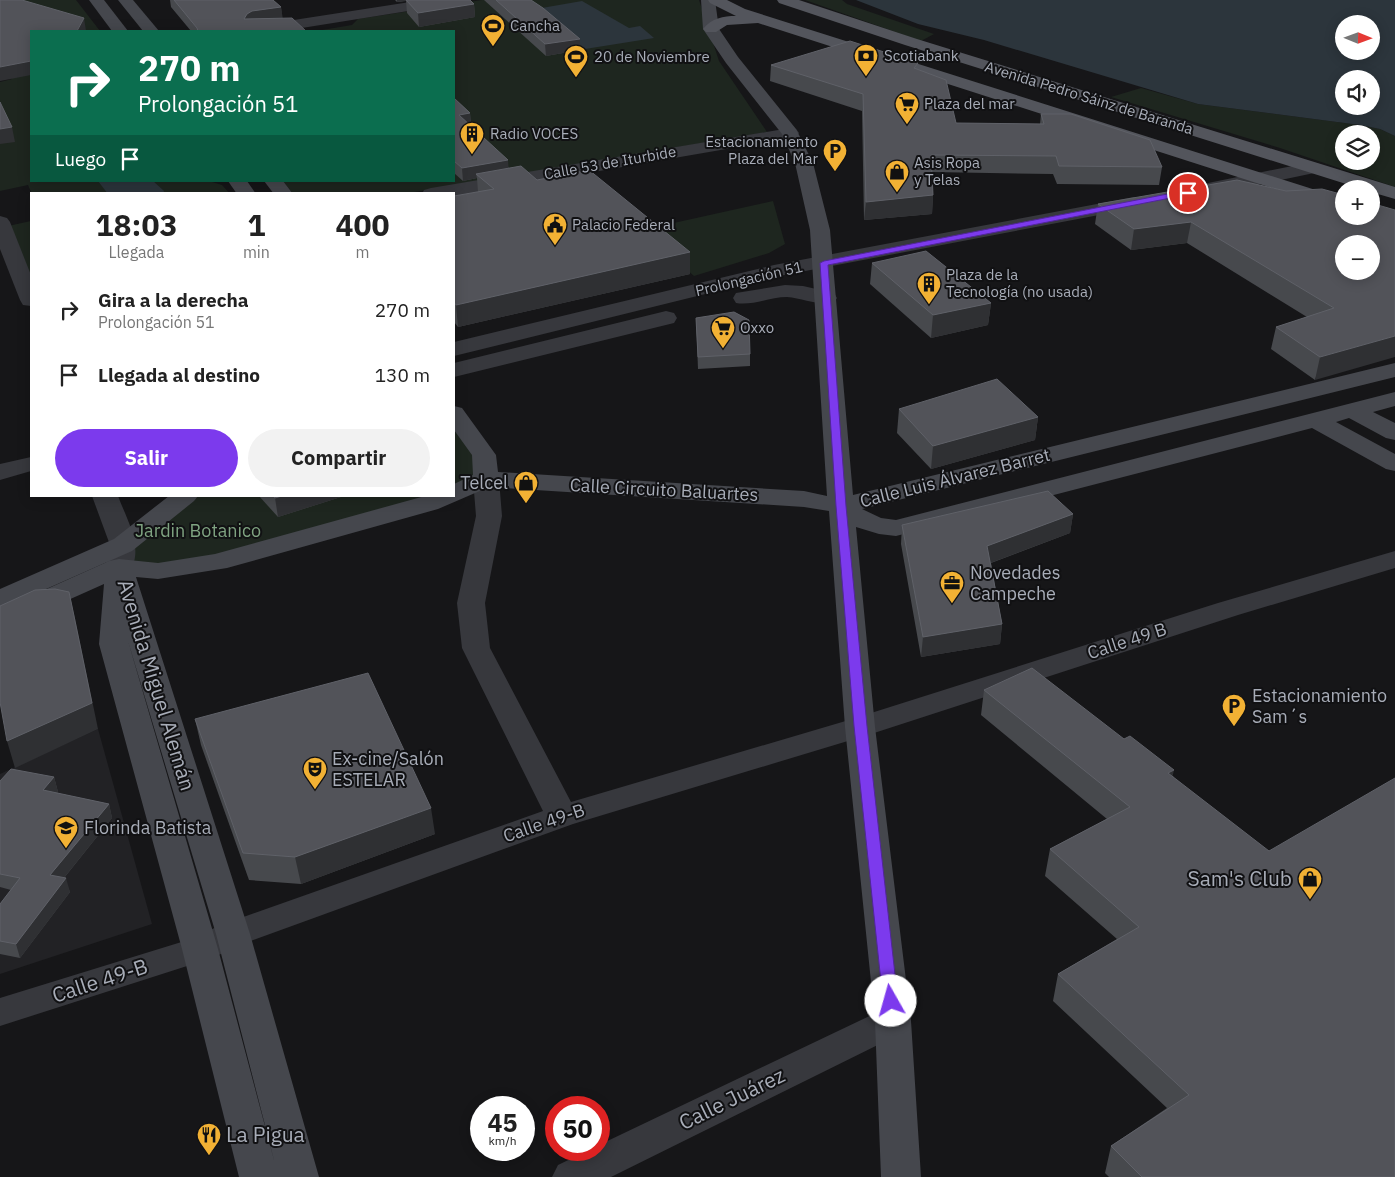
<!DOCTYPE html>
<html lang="es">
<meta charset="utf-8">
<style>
body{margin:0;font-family:"IBM Plex Sans",sans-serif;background:#f2f2f2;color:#222;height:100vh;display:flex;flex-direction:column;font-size:19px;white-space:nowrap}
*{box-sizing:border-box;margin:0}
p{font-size:16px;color:#767676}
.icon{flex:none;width:28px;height:28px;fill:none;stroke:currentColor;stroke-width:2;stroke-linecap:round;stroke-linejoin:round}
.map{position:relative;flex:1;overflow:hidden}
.sheet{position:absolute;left:30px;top:192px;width:425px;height:305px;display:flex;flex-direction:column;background:#fff;border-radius:0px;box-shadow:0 2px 12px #0003}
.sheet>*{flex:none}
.hud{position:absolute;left:30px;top:30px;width:425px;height:152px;border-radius:0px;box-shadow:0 2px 12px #0003;background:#0b6e4f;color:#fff;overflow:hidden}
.needle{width:32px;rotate:91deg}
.buttons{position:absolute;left:1335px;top:15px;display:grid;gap:10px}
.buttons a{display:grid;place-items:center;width:45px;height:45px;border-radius:50%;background:#fff;box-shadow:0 2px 12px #0003;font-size:25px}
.speed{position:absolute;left:470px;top:1096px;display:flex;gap:10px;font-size:25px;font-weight:700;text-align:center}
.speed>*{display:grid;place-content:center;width:65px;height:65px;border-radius:50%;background:#fff;box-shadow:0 2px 12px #0003;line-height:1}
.speed small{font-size:12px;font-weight:400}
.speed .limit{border:8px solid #d22;background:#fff;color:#111}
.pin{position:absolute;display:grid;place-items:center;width:42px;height:42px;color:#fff;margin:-21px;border:2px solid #fff;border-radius:50%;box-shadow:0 1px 5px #0007}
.me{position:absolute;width:55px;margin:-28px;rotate:353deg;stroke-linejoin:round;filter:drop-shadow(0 0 4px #0008)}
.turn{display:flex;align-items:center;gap:18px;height:105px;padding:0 25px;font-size:22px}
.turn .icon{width:65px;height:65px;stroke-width:2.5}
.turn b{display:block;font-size:35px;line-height:42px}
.then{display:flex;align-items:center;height:48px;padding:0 25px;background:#0003;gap:10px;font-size:19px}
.eta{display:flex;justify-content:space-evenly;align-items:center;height:85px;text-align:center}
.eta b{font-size:30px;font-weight:700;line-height:35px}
.button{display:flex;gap:10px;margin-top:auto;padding:10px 25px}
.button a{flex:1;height:58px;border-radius:30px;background:#7c3aed;color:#fff;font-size:20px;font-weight:700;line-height:58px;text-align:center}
.button a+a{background:#f2f2f2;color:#222}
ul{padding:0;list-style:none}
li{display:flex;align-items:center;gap:15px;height:65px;padding:0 25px}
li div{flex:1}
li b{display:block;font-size:19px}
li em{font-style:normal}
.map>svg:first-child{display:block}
.built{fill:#222225}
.green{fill:#1e261f;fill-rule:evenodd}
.water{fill:#2c353c;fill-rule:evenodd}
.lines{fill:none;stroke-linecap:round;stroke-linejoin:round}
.minor{fill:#37383d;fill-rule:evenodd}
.secondary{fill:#45474d;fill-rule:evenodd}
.primary{fill:#53555c;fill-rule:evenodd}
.wall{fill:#47494d}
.shaded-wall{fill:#2f3033}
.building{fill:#525359;stroke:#5f6168;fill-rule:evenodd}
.route{fill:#7c3aed;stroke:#51269a}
.labels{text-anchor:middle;stroke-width:4;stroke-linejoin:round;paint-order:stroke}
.far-poi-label{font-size:15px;fill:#a8adb8;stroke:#111113;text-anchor:start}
.far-street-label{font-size:15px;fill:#a8adb8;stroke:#111113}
.street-label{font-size:18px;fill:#a8adb8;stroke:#111113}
.poi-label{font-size:18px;fill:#a8adb8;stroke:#111113;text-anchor:start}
.park-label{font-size:18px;fill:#7fa381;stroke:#111113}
.near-street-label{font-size:21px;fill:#a8adb8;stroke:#111113}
.near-poi-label{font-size:21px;fill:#a8adb8;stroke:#111113;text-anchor:end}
</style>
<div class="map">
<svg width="1395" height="1177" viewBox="0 0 1395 1177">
<rect width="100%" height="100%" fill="#161618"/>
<path class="built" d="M98,729L152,924L0,974V774Z"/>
<g class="green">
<path d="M0,0H76L100,31H31V181H209L222,185L230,194H32L28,185L0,191V82L12,79L0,64Z"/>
<path d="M482,0H699L719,61L767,132L403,194H293L283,181H454V31H316L352,25L358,19Z"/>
<path d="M805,0H842L847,4L934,34L921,41Z"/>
<path d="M1141,88L1198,104L1360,125L1380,129L1395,136V187L1280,148L1111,97ZM1344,134H1371V161H1344Z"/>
<path d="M773,201L785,244L769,253L694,276L642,230Z"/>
<path d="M31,221V277L8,226Z"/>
<path d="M454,413L484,455L486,479L454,493Z"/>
<path d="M185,496H446L217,562L119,567L123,545Z"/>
</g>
<g class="water">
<path d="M856,0H1395V136L1380,129L1360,125L1198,104L984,40L918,24ZM1344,24H1371V51H1344ZM1344,79H1371V106H1344Z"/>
<path d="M582,1L629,28L640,26L654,38L585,49L536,9Z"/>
<path d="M98,181H153L164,191L163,194H108Z"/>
</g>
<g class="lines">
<g class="minor">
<path d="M423,0H459L457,3L452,4L283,31H247L250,28L255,26Z"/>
<path d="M790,128L796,129L799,133L796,137L454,196V194H422L424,190L431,188Z"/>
<path d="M1312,162L1319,164L1321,168L1319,172L1208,195L1201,193L1199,189L1201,185L1208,183Z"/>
<path d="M1134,197L1141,199L1144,203L1141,207L774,277L454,356V342L774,265Z"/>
<path d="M0,216L7,218L10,222L31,275V306L23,305L20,300L0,249Z"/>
<path d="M785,285L803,286L834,293L837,298L834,303C819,306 802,298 787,297C770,297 752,306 736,303L733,298L736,293Z"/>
<path d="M666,311L674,313L677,318L674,323L454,377V363Z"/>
<path d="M31,457V471L0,480V464Z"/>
<path d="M486,471L495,474L499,479L502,516L485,603L490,648L571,802L849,720L1218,603L1395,551V568L1238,615L871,734L573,824L245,943L212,958L0,1026V998L188,940L221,925L543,811L462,648L457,603L476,516L473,479L477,474Z"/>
<path d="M92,496H118C127,520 145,549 129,573L119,575L109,573L105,567L110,545Z"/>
<path d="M893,1007L906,1011L911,1021L906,1031L611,1177H552L558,1165L589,1150H599V1145L880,1011Z"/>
</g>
<g class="secondary">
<path d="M89,0H104L128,31H112Z"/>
<path d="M118,0H133L159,31H143Z"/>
<path d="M701,0H715L719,29L738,57L796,129L813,163L830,230L853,495L1395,363V377L862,509L881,518L896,520L1395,392V406L1373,412L1395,423V440L1386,438L1349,418L1336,422L1395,454V471L1386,469L1312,428L896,536L879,534L856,527L875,727L911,1021L921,1177H881L875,1021L845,727L829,511L804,507L489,487L438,509L227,568L158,579L136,577L250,934L319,1177H239L182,949L99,644L104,584L10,626L0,628V610L109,561L119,559L158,563L215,554L425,496H454V484L473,475L472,455L454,430V406L462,408L496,455L498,472L804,491L827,496L810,230L795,163L782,134L726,63L703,29ZM128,641L216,934L275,1164L218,949Z"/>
<path d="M228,181H247L256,194H237Z"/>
<path d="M264,181H283L293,194H274Z"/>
<path d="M169,496H198L194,501L132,551L10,605L0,607V589L114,539Z"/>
</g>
<g class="primary">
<path d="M708,0H727L745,9L1344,199V211L758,23L727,25L716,32H706L703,29C712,18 723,16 736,16L710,3Z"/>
<path d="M777,0H799L917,39L1395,187V199L1371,192V189H1362L905,45L779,3Z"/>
</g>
</g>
<g class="wall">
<path d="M170,0H273L281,7L282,18L306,31H191L171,7Z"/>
<path d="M395,0H470L474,4L475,17L419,27L407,13L406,1L397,2Z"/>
<path d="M484,0H531L580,50L546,56Z"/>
<path d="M771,65L918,69L956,123L1040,124L1041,114L1162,167L1159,185L1057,184L1053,174L932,172L933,195L932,214L864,220L862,111L770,81Z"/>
<path d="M454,98L470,113L471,125H470L509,168L537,180L690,252V274L458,327L454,322V196L478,192L477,178L463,181L454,173Z"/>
<path d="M1098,204L1371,216L1315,380L1271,349L1276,327L1307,317L1187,243L1131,250L1095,224Z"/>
<path d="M872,263L991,303L988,325L931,338L870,284Z"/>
<path d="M696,318L750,354V366L698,369Z"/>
<path d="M899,409L1038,417L1035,440L931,469L897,433Z"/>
<path d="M259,496H344L278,517Z"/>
<path d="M1073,514L1070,533L991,563L1002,624L1000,644L921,657L901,544L902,525Z"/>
<path d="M984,690L1173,776L1395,1177H1109L1105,1173L1111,1146L1167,1108L1053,1001L1058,974L1117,939L1045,876L1050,849L1107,819L981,715Z"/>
<path d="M195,719L435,834L301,884L249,880L201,745Z"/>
<path d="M54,777L58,792L57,793L109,804L112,818L64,878L70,892L20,958L0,954V904L11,890L0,887V781Z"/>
</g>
<g class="shaded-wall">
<path d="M397,0H411L397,2Z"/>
<path d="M474,4L475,17L419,27L418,13Z"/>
<path d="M281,7L283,20L244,19L247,14L252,11Z"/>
<path d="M84,18L86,31H77Z"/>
<path d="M580,39V50L546,56L545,44Z"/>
<path d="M31,61V75L0,81V67Z"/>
<path d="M470,113L471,125L460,127L459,115Z"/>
<path d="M12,127L15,142L0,144V129Z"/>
<path d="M508,160L509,173L476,174L477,178L463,181L462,168Z"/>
<path d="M933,195L932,214L864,220L866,202Z"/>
<path d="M1191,222L1187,243L1131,250L1134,229Z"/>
<path d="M690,252V274L458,327L456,305Z"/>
<path d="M991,303L988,325L931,338L933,315Z"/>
<path d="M1395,336V357L1315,380L1320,357Z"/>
<path d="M1038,417L1035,440L931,469L933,446Z"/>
<path d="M282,496H344L278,517L275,498Z"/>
<path d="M1073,514L1070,533L985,565L987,546Z"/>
<path d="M69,592L75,618L98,729L15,768L7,741Z"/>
<path d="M1002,624L1000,644L921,657L923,637Z"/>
<path d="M1174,770L1168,796V773Z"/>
<path d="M54,777L58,792L48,804L43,790Z"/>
<path d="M109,804L112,818L55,889L50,875Z"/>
<path d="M431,808L435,834L301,884L295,857Z"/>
<path d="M66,878L70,892L20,958L16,944Z"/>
</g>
<g class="building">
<path d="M0,0H22L84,18L77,31H31V61L0,67Z"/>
<path d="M174,0H273L281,7L252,11L247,14L244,19L292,18L306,31H198L197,28Z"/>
<path d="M406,0H470L474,4L418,13Z"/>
<path d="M496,0H531L543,8L580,39L545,44Z"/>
<path d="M850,41L918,63L914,68L946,80L956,123L1044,124L1041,114H1071L1150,140L1162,167L1059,166L1056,156L931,155L933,195L866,202L863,94L771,65Z"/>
<path d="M454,98L470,113L459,115L508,160L462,168L454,161Z"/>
<path d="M0,102L12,127L0,129Z"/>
<path d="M521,166L537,180L589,170L690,252L456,305L454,302V196L494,189L476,174Z"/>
<path d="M1237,180L1286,191L1322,189L1344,195V216H1371V203L1395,210V336L1320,357L1276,327L1334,308L1191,222L1134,229L1098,204ZM1344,244H1371V271H1344Z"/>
<path d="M926,251L991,303L933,315L872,263Z"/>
<path d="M734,312L749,320L750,354L698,357L696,318Z"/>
<path d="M997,379L1038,417L933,446L899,409Z"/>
<path d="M1048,491L1073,514L987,546L1002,624L923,637L902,525Z"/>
<path d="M273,496H282L275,498Z"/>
<path d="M55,589L69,592L92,703L7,741L0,702V606L35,590Z"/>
<path d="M1032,668L1124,739L1130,736L1174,770L1168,773L1269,851L1395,778V1177H1142L1111,1146L1189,1095L1058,974L1139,927L1050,849L1130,807L984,690Z"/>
<path d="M368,673L431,808L295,857L243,853L195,719Z"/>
<path d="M11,769L54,777L43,790L109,804L50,875L66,878L16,944L0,941V904L20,878L0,874V781Z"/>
</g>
<path class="route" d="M1188,190L1191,191V194L828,265L846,506L867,726L898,1001L896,1006L891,1007L885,1006L883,1001L854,726L836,506L820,263L824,261Z"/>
<defs>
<symbol id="stadium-pin" viewBox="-11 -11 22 30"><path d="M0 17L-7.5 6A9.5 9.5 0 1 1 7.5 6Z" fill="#f2b134" stroke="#111113"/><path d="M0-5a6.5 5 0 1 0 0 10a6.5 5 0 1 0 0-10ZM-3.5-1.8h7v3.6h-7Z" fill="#111"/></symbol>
<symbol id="bank-pin" viewBox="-11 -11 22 30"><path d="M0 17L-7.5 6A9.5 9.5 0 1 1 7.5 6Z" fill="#f2b134" stroke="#111113"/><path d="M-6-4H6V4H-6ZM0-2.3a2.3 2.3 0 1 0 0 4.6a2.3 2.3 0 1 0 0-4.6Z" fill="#111"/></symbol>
<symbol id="supermarket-pin" viewBox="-11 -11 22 30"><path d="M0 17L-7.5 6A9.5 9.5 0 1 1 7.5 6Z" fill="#f2b134" stroke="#111113"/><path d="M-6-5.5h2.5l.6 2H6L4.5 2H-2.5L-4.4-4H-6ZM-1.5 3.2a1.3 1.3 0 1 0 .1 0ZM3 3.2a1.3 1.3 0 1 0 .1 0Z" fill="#111"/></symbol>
<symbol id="building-pin" viewBox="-11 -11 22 30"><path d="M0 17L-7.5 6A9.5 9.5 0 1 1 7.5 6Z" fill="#f2b134" stroke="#111113"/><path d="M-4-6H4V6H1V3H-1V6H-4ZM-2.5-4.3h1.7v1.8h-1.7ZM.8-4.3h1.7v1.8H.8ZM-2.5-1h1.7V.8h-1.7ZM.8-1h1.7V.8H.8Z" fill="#111"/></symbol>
<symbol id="parking-pin" viewBox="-11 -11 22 30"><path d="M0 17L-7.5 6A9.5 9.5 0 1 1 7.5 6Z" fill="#f2b134" stroke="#111113"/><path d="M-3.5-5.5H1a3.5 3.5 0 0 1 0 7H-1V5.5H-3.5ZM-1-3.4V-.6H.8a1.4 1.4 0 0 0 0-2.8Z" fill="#111"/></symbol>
<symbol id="shop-pin" viewBox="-11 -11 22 30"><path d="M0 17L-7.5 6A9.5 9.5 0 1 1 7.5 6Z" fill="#f2b134" stroke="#111113"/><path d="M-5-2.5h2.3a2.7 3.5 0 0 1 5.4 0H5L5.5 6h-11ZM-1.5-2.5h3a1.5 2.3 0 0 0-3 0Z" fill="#111"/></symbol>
<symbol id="civic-pin" viewBox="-11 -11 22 30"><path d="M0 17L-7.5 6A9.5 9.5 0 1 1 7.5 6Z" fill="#f2b134" stroke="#111113"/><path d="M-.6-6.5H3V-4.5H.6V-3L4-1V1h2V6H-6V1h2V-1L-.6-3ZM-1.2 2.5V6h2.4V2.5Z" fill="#111"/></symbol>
<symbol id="office-pin" viewBox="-11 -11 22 30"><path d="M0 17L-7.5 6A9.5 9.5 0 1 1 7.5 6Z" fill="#f2b134" stroke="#111113"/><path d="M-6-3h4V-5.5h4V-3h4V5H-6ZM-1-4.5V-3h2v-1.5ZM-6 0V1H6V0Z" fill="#111"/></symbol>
<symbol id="theatre-pin" viewBox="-11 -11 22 30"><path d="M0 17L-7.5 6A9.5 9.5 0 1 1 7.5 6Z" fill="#f2b134" stroke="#111113"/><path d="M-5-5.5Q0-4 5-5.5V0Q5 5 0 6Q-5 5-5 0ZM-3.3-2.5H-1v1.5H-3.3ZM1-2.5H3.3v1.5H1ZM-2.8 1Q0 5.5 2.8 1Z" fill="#111"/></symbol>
<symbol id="school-pin" viewBox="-11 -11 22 30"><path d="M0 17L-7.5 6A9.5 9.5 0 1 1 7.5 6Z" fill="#f2b134" stroke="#111113"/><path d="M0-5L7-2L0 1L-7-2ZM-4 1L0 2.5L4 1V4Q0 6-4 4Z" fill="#111"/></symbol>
<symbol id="restaurant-pin" viewBox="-11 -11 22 30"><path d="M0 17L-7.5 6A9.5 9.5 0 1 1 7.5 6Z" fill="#f2b134" stroke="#111113"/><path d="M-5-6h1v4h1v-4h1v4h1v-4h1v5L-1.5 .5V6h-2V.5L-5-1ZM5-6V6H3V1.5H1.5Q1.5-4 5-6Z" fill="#111"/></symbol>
</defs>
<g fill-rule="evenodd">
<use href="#stadium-pin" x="479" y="12" width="28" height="38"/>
<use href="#bank-pin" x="852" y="42" width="28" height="38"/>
<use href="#stadium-pin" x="562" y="43" width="28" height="38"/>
<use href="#supermarket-pin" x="893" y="90" width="28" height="38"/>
<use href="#building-pin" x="458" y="120" width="28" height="38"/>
<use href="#parking-pin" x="821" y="137" width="28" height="38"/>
<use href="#shop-pin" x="883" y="158" width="28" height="38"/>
<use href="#civic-pin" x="541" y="211" width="28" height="38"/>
<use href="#building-pin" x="915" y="270" width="28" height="38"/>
<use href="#supermarket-pin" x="709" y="314" width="28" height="38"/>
<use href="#shop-pin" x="512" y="469" width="28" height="38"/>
<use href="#office-pin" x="938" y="569" width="28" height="38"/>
<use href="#parking-pin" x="1220" y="692" width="28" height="38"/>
<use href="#theatre-pin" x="301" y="755" width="28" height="38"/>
<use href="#school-pin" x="52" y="814" width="28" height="38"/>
<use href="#shop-pin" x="1296" y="865" width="28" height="38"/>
<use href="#restaurant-pin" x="195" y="1121" width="28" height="38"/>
</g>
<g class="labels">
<g class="far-poi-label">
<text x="510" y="31">Cancha</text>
<text x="884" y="61">Scotiabank</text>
<text x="594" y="62">20 de Noviembre</text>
<text x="924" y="109">Plaza del mar</text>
<text x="490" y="139">Radio VOCES</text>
<text x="818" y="147" text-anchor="end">Estacionamiento<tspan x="818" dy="17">Plaza del Mar</tspan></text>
<text x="914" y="168">Asis Ropa<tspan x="914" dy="17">y Telas</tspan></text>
<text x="572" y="230">Palacio Federal</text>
<text x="946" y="280">Plaza de la<tspan x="946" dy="17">Tecnología (no usada)</tspan></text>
<text x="740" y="333">Oxxo</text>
</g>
<g class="far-street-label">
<text transform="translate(1089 98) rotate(17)" y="5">Avenida Pedro Sáinz de Baranda</text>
<text transform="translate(610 163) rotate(-10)" y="5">Calle 53 de Iturbide</text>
<text transform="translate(749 279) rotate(-13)" y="5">Prolongación 51</text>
</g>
<g class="street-label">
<text transform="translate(955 478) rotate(-14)" y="6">Calle Luis Álvarez Barret</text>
<text transform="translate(664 490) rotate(3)" y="6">Calle Circuito Baluartes</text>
<text transform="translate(1127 641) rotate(-18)" y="6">Calle 49 B</text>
<text transform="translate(544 823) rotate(-19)" y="6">Calle 49-B</text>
</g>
<g class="poi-label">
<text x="508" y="489" text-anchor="end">Telcel</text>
<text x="970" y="579">Novedades<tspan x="970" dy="21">Campeche</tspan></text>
<text x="1252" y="702">Estacionamiento<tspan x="1252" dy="21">Sam´s</tspan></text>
<text x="332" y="765">Ex-cine/Salón<tspan x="332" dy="21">ESTELAR</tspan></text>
<text x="84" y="834">Florinda Batista</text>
</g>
<g class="park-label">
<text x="198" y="537">Jardin Botanico</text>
</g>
<g class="near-street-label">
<text transform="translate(156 685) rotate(73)" y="7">Avenida Miguel Alemán</text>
<text transform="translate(100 981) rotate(-18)" y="7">Calle 49-B</text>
<text transform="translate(732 1099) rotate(-26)" y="7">Calle Juárez</text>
</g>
<g class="near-poi-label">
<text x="1292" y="886">Sam's Club</text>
<text x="226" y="1142" text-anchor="start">La Pigua</text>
</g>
</g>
</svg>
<div class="buttons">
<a><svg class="needle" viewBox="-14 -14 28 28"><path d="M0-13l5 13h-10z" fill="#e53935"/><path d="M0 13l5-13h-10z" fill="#767676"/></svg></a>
<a><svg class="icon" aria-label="sound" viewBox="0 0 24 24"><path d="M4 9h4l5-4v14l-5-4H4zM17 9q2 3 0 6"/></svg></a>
<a><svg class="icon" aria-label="layers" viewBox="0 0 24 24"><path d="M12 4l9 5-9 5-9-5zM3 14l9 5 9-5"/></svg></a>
<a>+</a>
<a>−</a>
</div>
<div class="speed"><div>45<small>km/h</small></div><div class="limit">50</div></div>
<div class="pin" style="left:1188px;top:193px;background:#d93025"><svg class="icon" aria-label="arrive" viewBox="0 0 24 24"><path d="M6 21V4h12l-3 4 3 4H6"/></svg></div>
<svg class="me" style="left:891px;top:1001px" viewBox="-20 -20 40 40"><circle r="19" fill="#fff"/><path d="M0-13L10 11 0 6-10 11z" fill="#7c3aed"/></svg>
<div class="hud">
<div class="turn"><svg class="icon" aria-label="right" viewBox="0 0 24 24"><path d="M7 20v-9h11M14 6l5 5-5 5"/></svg><div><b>270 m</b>Prolongación 51</div></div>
<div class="then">Luego<svg class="icon" aria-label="arrive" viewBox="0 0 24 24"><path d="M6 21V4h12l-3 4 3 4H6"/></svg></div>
</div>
<section class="sheet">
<div class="eta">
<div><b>18:03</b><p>Llegada</p></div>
<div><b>1</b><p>min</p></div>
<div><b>400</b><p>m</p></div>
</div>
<ul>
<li><svg class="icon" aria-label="right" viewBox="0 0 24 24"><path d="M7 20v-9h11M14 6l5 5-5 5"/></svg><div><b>Gira a la derecha</b><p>Prolongación 51</p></div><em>270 m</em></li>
<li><svg class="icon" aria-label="arrive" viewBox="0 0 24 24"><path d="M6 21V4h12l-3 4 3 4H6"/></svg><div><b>Llegada al destino</b></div><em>130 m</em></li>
</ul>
<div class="button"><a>Salir</a><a>Compartir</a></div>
</section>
</div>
